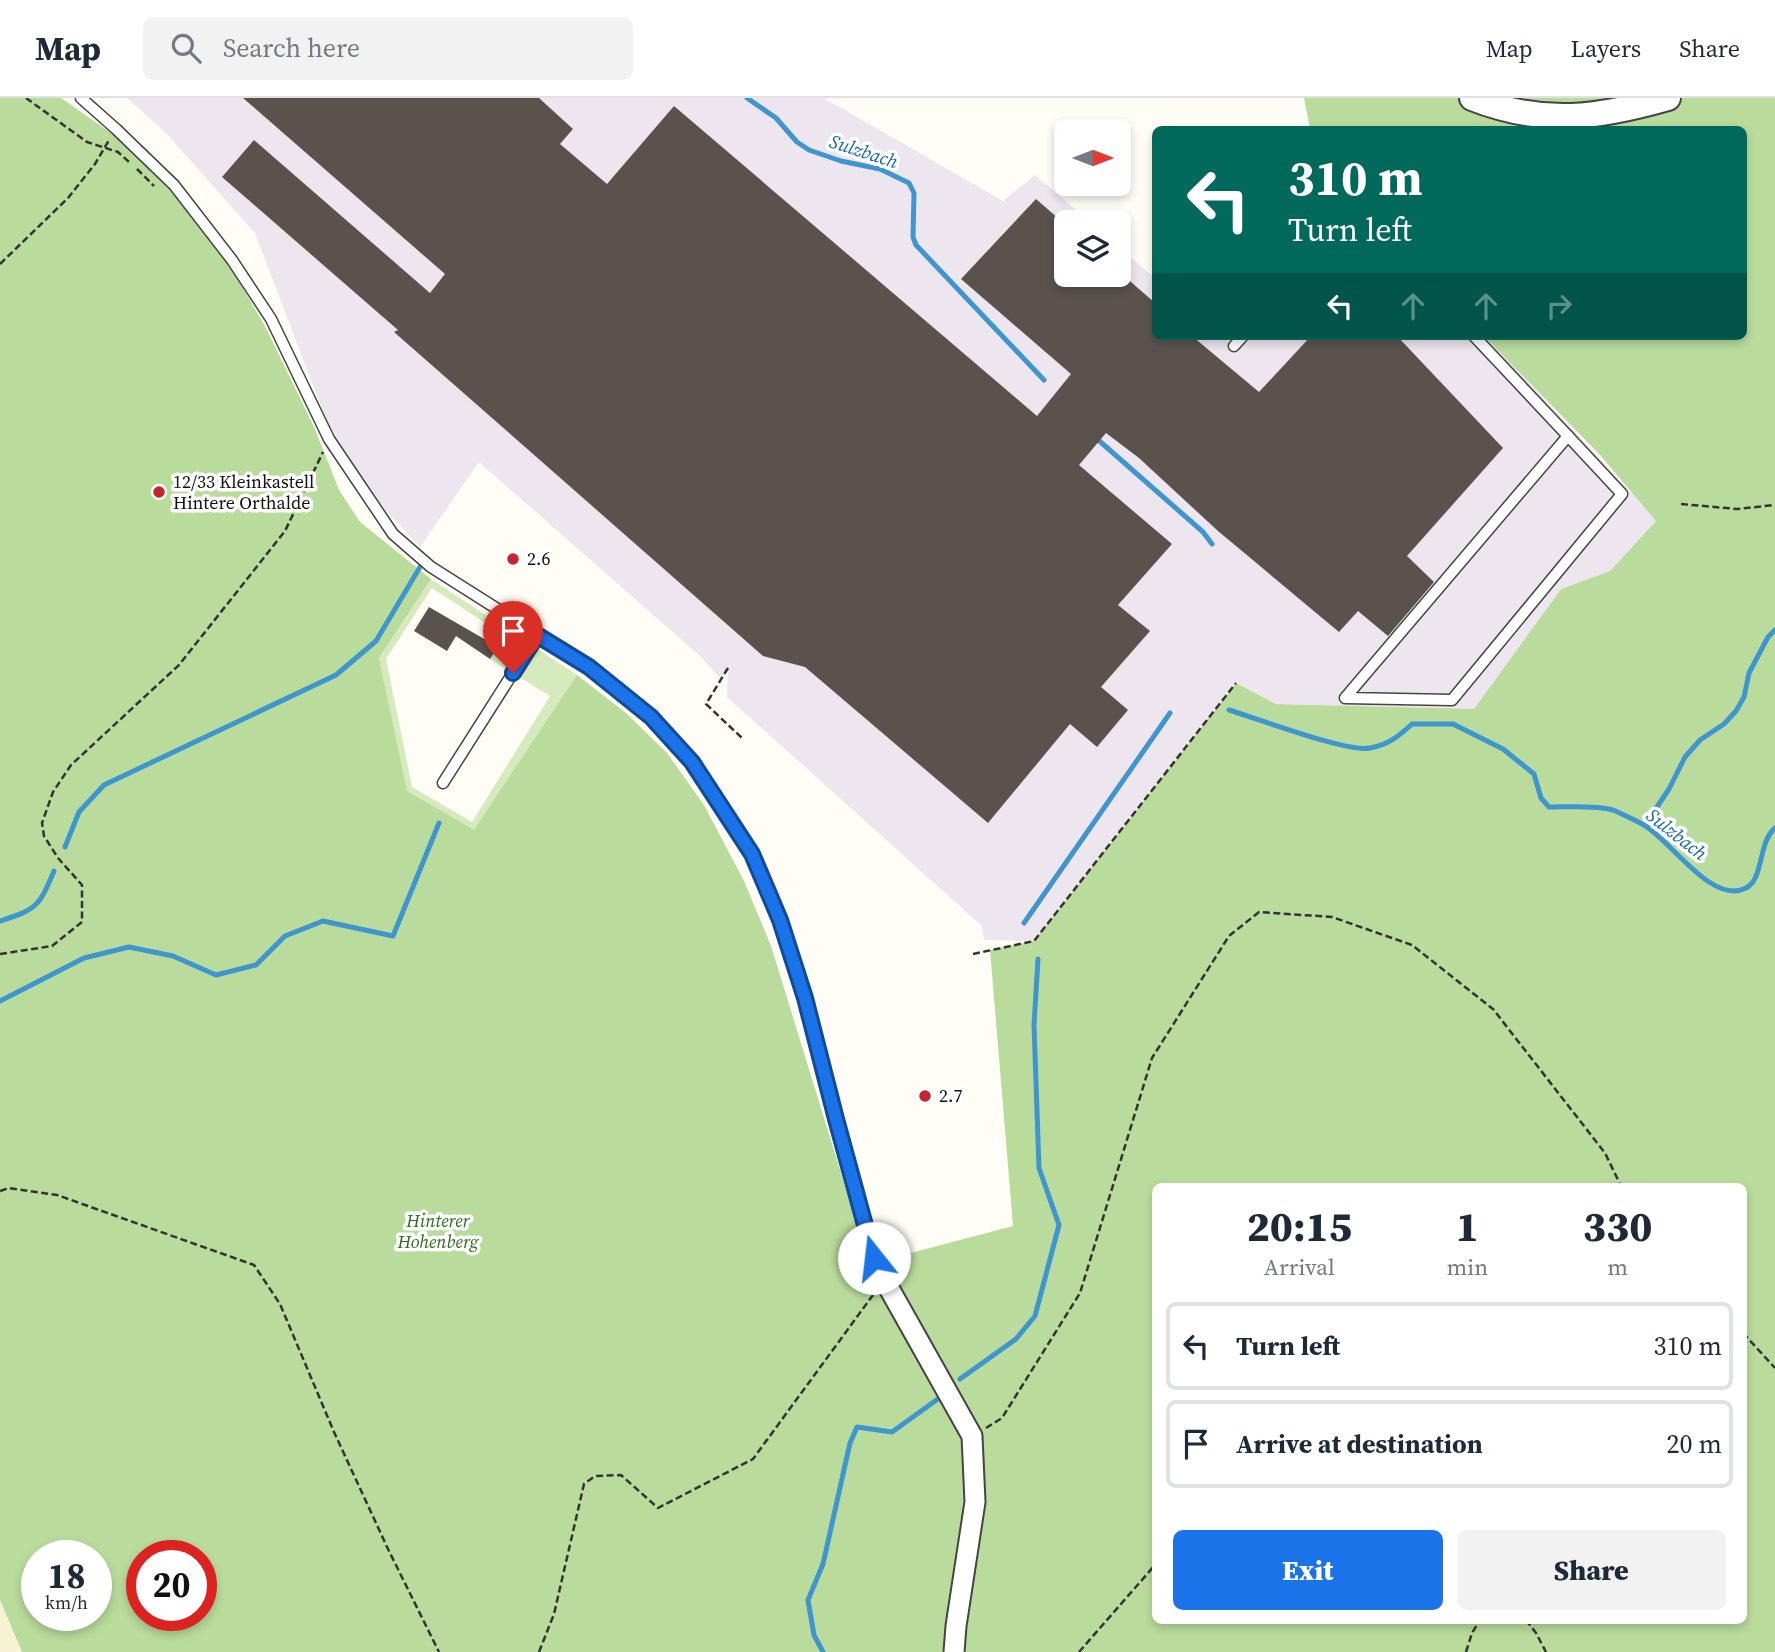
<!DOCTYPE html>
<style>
body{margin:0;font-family:"Source Serif 4",serif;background:#f2f2f3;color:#1f2937;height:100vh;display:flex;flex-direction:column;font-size:26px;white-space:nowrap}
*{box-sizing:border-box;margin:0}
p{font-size:23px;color:#747a83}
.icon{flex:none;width:38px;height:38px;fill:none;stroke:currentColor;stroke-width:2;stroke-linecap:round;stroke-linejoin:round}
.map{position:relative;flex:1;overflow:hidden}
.details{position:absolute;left:1152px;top:1085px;width:595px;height:441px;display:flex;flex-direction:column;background:#fff;border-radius:10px;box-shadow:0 4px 10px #0003}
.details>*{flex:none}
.hud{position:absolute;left:1152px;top:28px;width:595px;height:214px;border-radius:10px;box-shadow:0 4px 10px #0003;background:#00695c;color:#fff;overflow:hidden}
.needle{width:46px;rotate:90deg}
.fabs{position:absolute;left:1054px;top:21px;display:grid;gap:14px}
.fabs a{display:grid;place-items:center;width:77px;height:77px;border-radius:10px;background:#fff;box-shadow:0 4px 10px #0003;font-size:35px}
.speed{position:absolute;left:21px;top:1442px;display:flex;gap:14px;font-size:35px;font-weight:700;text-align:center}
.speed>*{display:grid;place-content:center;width:91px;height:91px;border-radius:50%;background:#fff;box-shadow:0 4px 10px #0003;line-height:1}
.speed small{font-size:18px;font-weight:400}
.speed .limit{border:10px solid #d22;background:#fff;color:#111}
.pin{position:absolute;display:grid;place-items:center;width:60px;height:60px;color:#fff;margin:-72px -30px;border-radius:50% 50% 50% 0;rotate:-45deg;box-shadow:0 0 7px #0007}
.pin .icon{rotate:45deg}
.me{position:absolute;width:77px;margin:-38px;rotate:344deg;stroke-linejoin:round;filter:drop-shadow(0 0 5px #0008)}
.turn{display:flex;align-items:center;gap:24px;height:147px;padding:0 21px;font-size:32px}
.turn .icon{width:91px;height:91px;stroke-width:2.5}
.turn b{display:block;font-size:49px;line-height:60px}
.lanes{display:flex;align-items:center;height:66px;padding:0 21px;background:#0003;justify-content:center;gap:35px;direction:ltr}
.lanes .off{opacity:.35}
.eta{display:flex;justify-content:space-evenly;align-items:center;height:119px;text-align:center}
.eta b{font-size:42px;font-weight:800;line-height:49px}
.button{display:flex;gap:14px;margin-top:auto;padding:14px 21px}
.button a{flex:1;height:80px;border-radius:10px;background:#1a73e8;color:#fff;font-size:28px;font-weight:800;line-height:80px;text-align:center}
.button a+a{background:#f2f2f3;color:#1f2937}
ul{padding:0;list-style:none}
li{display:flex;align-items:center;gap:21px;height:88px;margin:0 14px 10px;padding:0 7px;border:4px solid #e0e1e3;border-radius:10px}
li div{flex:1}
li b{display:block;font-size:26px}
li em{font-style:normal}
header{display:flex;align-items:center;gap:42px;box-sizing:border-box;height:98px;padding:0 35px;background:#fff;border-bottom:2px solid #e0e1e3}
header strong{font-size:33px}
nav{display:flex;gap:38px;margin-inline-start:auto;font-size:24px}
.search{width:490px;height:63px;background:#f2f2f3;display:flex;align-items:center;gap:18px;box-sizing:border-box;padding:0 24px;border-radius:10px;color:#747a83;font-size:26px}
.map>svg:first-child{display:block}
.industrial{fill:#eee6ef}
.farmland{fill:#f6f3d4}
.green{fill:#d5ebbd;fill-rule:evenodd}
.forest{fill:#b9dc9c;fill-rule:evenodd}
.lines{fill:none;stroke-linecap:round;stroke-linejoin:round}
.stream{stroke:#3f96cf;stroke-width:5}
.building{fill:#5a524d}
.service-casing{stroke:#444;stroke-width:13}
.minor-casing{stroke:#444;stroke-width:23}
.tertiary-casing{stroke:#444;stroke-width:28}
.path{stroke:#333;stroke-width:2.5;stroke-dasharray:7 3.5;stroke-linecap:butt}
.service{stroke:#fff;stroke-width:10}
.minor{stroke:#fff;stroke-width:19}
.tertiary{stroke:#fff;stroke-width:24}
.route-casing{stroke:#114b97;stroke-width:18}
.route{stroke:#1a73e8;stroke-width:12}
.poi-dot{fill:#c4262e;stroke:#fff;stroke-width:2.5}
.labels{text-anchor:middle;stroke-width:7;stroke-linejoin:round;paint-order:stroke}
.poi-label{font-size:18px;fill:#111;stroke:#fff;text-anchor:start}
.park-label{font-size:18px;font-style:italic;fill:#2f6b1f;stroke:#fff}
.water-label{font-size:19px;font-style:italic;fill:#1768a6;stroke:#fff}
</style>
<header>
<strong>Map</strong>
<div class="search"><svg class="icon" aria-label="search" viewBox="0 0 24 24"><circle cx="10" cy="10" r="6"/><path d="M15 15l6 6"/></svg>Search here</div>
<nav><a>Map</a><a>Layers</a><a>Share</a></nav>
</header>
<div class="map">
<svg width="1775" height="1554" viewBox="0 0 1775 1554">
<rect width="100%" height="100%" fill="#fffdf5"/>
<path class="industrial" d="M127,0H824L1003,103L1035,77L1090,124H1066V177H1118V149L1155,180V238H1222L1232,247L1240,238H1486L1657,422L1610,473L1561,491L1474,611L1276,606L1235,585L1034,843L984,842L982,828L727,599L728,572L722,582L700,558L479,364L420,449L371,396L327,324L255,135L166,35Z"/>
<path class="farmland" d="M0,1502L22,1554H0Z"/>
<path class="green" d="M431,481L577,577L474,733L406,693L379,560ZM432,490L505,538L490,561L550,598L472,724L412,689L386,561Z"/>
<path class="forest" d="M0,0H61L114,37L175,97L226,161L266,230L315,331L339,392L360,424L431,481L379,560L407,693L474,732L577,577L626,615L667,655L704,707L744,783L771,848L869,1166L1013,1128L990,852L1034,843L1236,585L1276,606L1474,611L1561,491L1610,473L1656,423L1600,357L1484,238H1743V32L1310,31L1304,0H1775V1554H22L0,1502ZM1155,1088H1743V1522H1155ZM37,1458H96V1517H37ZM142,1458H201V1517H142Z"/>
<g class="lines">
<g class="stream">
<path d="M747,0L776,20L797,44L809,52L841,63L880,71L909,85L914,95L913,139L916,147L1044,282"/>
<path d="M1096,340L1203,434L1212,446"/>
<path d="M1229,612C1256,620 1348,655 1370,650C1388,647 1399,638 1412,626H1453L1503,651L1534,676L1541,700L1549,709C1567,709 1596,707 1613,712C1622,716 1633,721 1642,726C1669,739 1711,808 1746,790C1764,781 1758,744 1775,730"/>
<path d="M1645,727L1669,691L1685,659L1700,642L1724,626L1736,613L1744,599L1749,575L1768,539L1775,532"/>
<path d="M65,749L79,714L104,687L336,577L376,543L420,469"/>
<path d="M0,823C38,811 39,808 54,773"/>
<path d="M1024,825L1170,615"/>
<path d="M0,903L84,860L129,849L173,858L216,877L256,867L285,838L323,823L393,838L439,725"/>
<path d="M960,1281L1016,1241L1035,1218L1059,1127L1039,1070L1034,927L1038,861"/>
<path d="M823,1554L814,1537L808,1502L823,1466L850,1345L857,1329L892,1334L942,1298"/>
</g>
</g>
<g class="building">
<path d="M243,0H539L573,31L560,46L607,86L674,8L1037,318L1071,276L961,181L1036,101L1066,127V177H1123L1155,205V238H1192L1259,294L1311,238H1397L1503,350L1407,458L1434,484L1388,538L1358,513L1339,534L1218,433L1139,360L1106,335L1079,367L1172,446L1118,507L1150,533L1101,589L1128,612L1097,649L1070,626L988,725L805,569L763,558L394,234L398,232L222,79L254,42L430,195L445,176Z"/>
<path d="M429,509L498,549L490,561L456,538L447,553L414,533Z"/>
</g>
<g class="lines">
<defs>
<g id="service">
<path d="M81,0L116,31L174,87L232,162L271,221L329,341L393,436L431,469L589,569L651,619L692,664L752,756L780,822L805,900L836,1021L876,1167"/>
<path d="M1474,238L1568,338"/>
<path d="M1234,248L1243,238"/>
<path d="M1568,338L1622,396L1452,602L1345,600Z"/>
<path d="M443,685L537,537"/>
</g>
<path id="minor" d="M876,1167L972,1338L975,1404L956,1528L954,1554"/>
<path id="tertiary" d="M1472,0C1543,28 1598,20 1668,0"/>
</defs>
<use href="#service" class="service-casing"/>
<use href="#minor" class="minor-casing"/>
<use href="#tertiary" class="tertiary-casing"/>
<g class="path">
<path d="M26,0L87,44L118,54L129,64"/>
<path d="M137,71L154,88"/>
<path d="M0,166L68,100L95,66L109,42"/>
<path d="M1681,406L1737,411L1775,407"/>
<path d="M728,570L706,606L742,640"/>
<path d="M0,856L52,848L82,824V787L58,760L44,738L42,725L53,694L71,667L179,567L285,433L323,354"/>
<path d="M973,856L1034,843L1236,585"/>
<path d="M0,1093L9,1090L57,1097L254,1167L280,1206L334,1334L388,1451L439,1554"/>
<path d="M1743,1235L1775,1270"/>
<path d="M986,1330L1002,1320L1080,1195L1152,960L1229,838L1259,814L1332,819L1412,847L1493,911L1605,1055L1621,1088"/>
<path d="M1526,1522L1536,1535L1546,1554"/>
<path d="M539,1554L554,1516L584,1386L595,1378L621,1377L658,1410L753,1361L873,1197"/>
<path d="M1079,1554L1155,1467"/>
<path d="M1466,1554L1472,1535L1480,1522"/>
</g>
<use href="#service" class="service"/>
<use href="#minor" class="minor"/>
<use href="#tertiary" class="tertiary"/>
</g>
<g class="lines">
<defs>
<path id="route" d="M513,575L537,537L589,569L651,619L692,664L752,756L780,822L805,900L836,1021L874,1160"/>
</defs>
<use href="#route" class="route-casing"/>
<use href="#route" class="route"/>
</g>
<g class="poi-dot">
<circle cx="159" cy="394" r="7"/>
<circle cx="513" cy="461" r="7"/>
<circle cx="925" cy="998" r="7"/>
</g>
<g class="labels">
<g class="poi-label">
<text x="173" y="390">12/33 Kleinkastell<tspan x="173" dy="21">Hintere Orthalde</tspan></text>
<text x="527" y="467">2.6</text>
<text x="939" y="1004">2.7</text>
</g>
<g class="park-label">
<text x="438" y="1129">Hinterer<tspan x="438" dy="21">Hohenberg</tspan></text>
</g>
<g class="water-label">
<text transform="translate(864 53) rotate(18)" y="7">Sulzbach</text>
<text transform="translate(1677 736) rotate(38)" y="7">Sulzbach</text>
</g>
</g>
</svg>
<div class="fabs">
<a><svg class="needle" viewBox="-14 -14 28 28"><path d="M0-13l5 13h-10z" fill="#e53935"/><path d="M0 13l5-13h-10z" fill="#747a83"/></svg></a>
<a><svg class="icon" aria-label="layers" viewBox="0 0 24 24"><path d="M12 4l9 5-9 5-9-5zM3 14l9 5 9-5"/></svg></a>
</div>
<div class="speed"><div>18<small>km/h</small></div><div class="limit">20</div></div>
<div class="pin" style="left:513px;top:575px;background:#d93025"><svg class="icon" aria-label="arrive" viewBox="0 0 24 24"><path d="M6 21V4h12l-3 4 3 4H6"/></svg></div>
<svg class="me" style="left:874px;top:1160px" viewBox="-20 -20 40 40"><circle r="19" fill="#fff"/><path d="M0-13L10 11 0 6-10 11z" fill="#1a73e8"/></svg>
<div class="hud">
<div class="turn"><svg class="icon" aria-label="left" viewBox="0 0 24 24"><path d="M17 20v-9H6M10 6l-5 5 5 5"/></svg><div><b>310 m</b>Turn left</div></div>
<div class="lanes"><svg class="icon" aria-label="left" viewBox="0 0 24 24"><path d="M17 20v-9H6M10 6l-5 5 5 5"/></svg><svg class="icon off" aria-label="ahead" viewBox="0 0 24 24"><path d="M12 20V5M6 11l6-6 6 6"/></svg><svg class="icon off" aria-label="ahead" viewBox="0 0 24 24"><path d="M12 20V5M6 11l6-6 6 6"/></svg><svg class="icon off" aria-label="right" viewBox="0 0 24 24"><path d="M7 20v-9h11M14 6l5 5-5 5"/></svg></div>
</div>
<section class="details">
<div class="eta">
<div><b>20:15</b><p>Arrival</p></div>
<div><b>1</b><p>min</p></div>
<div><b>330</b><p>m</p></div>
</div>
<ul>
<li><svg class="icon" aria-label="left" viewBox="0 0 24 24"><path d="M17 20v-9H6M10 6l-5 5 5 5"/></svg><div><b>Turn left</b></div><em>310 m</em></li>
<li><svg class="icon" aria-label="arrive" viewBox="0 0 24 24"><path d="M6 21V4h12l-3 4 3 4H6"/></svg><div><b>Arrive at destination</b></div><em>20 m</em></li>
</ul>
<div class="button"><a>Exit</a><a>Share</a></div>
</section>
</div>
